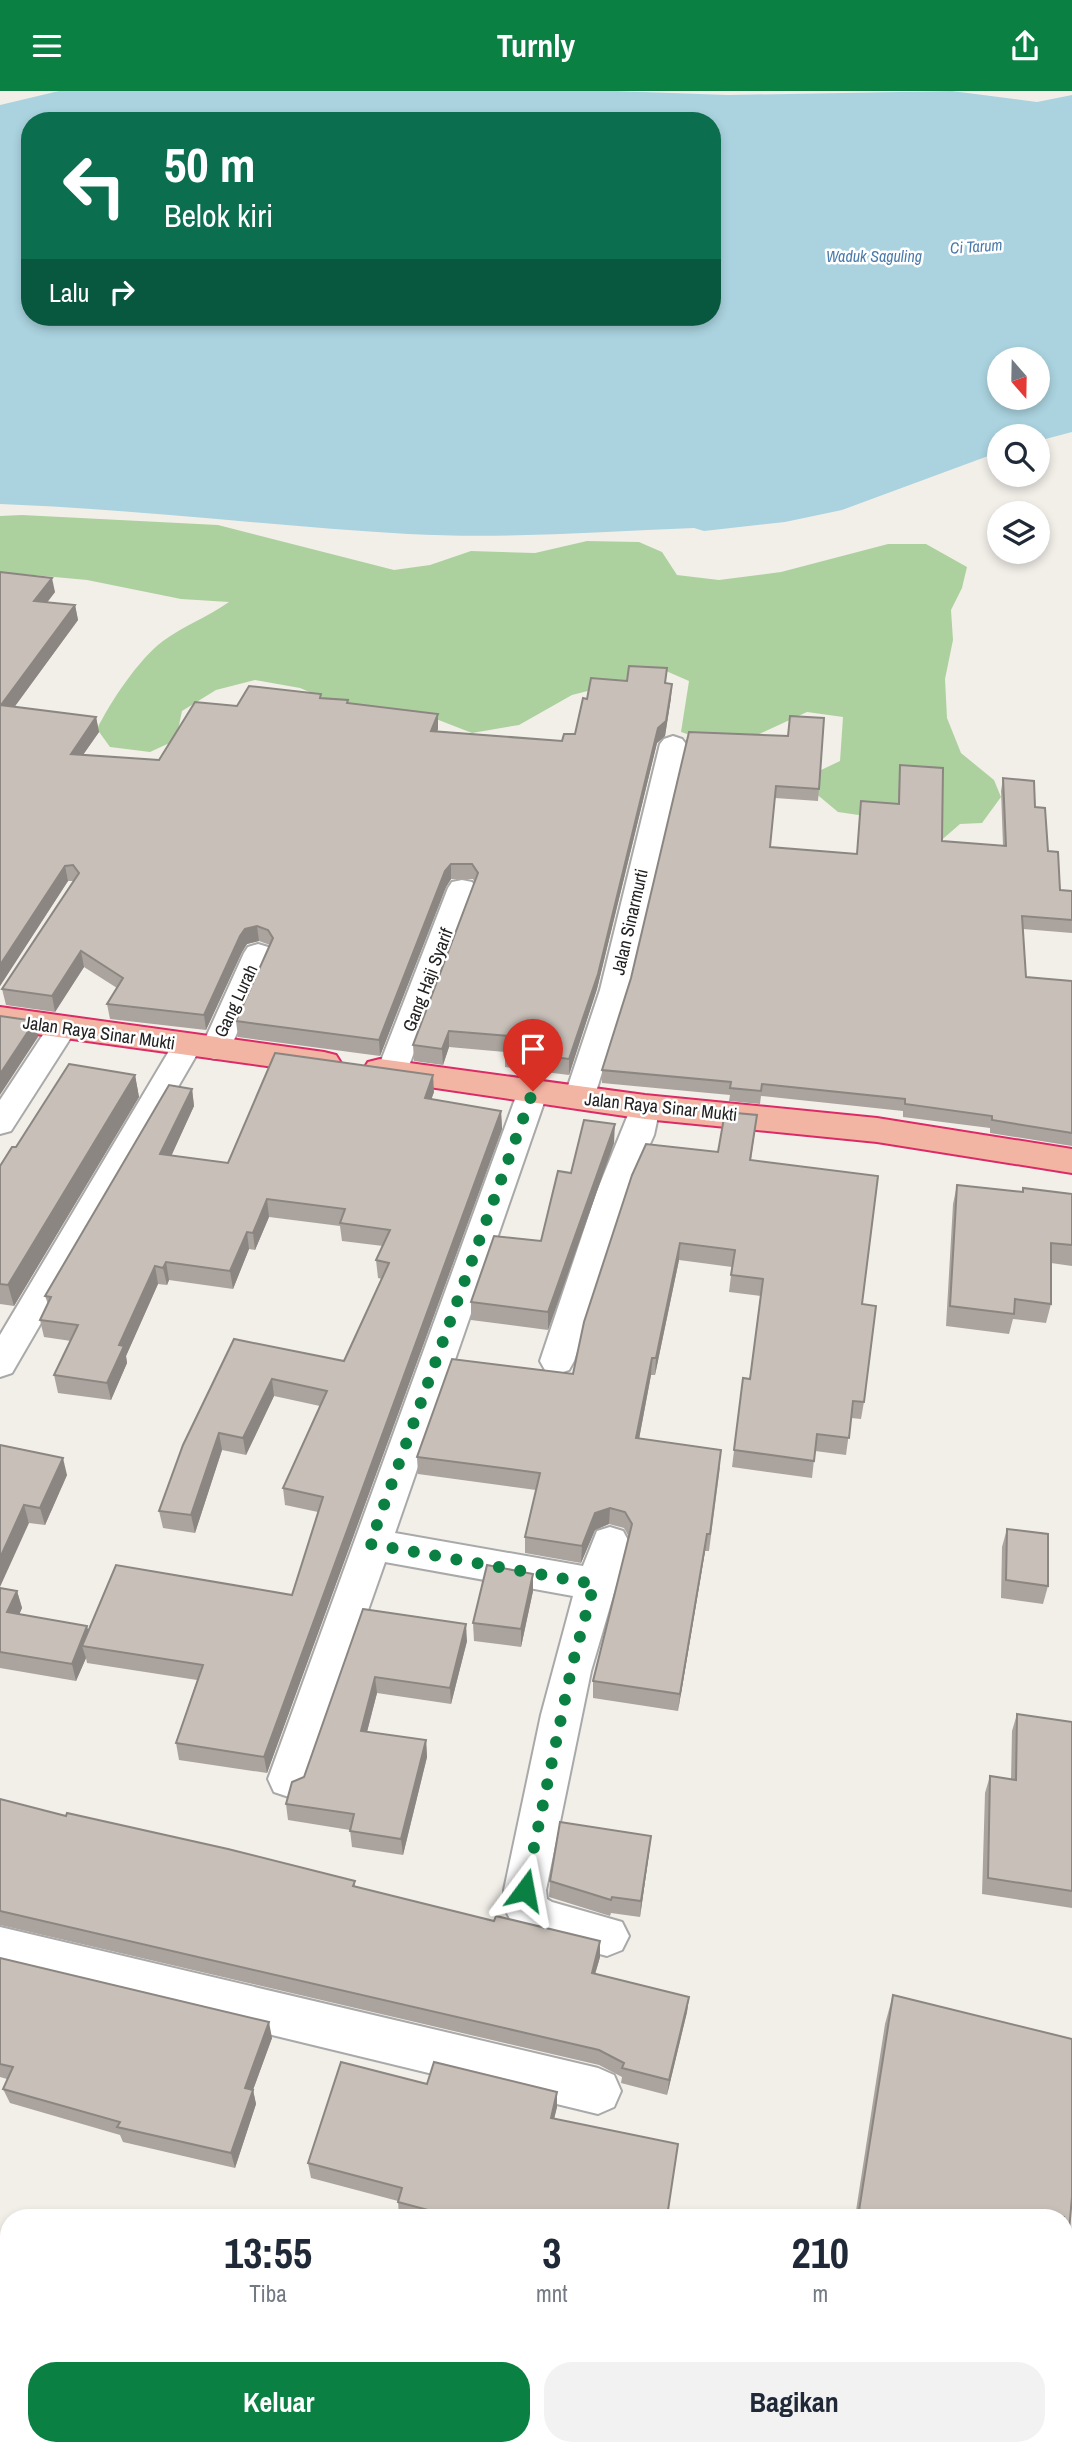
<!DOCTYPE html>
<html lang="id">
<style>
body{margin:0;font-family:"Archivo Narrow",sans-serif;background:#f2f2f3;color:#1f2937;height:100vh;display:flex;flex-direction:column;font-size:26px;white-space:nowrap}
*{box-sizing:border-box;margin:0}
p{font-size:23px;color:#747a83}
.icon{flex:none;width:38px;height:38px;fill:none;stroke:currentColor;stroke-width:2;stroke-linecap:round;stroke-linejoin:round}
.map{position:relative;flex:1;overflow:hidden}
.sheet{position:absolute;left:0px;top:2118px;width:1073px;height:247px;display:flex;flex-direction:column;background:#fff;border-radius:28px 28px 0 0;box-shadow:0 4px 10px #0003}
.sheet>*{flex:none}
.guide{position:absolute;left:21px;top:21px;width:700px;height:214px;border-radius:28px;box-shadow:0 4px 10px #0003;background:#0b6e4f;color:#fff;overflow:hidden}
.needle{width:46px;rotate:160deg}
.fabs{position:absolute;left:987px;top:256px;display:grid;gap:14px}
.fabs a{display:grid;place-items:center;width:63px;height:63px;border-radius:50%;background:#fff;box-shadow:0 4px 10px #0003;font-size:35px}
.pin{position:absolute;display:grid;place-items:center;width:60px;height:60px;color:#fff;margin:-72px -30px;border-radius:50% 50% 50% 0;rotate:-45deg;box-shadow:0 0 7px #0007}
.pin .icon{rotate:45deg}
.me{position:absolute;width:77px;margin:-38px;rotate:13deg;stroke-linejoin:round;filter:drop-shadow(0 0 5px #0008)}
.turn{display:flex;align-items:center;gap:24px;height:147px;padding:0 28px;font-size:32px}
.turn .icon{width:91px;height:91px;stroke-width:2.5}
.turn b{display:block;font-size:49px;line-height:60px}
.then{display:flex;align-items:center;height:66px;padding:0 28px;background:#0003;gap:14px;font-size:26px}
.eta{display:flex;justify-content:space-evenly;align-items:center;height:119px;text-align:center}
.eta b{font-size:42px;font-weight:700;line-height:49px}
.cta{display:flex;gap:14px;margin-top:auto;padding:14px 28px}
.cta a{flex:1;height:80px;border-radius:28px;background:#0b8043;color:#fff;font-size:28px;font-weight:700;line-height:80px;text-align:center}
.cta a+a{background:#f2f2f3;color:#1f2937}
header{display:flex;justify-content:space-between;align-items:center;height:91px;padding:0 28px;background:#0b8043;color:#fff;font-size:32px;font-weight:700}
.map>svg:first-child{display:block}
.forest{fill:#add19e}
.water{fill:#aad3df;fill-rule:evenodd}
.lines{fill:none;stroke-linecap:round;stroke-linejoin:round}
.minor-casing{stroke:#a9a9a9;stroke-width:4}
.trunk-casing{stroke:#dc2a67;stroke-width:4}
.minor{fill:#fff;fill-rule:evenodd}
.trunk{fill:#f2b4a3;fill-rule:evenodd}
.wall{fill:#aba49e}
.shaded-wall{fill:#8b8681}
.building{fill:#c7bfb8;stroke:#8b8681;stroke-width:2}
.route{stroke:#0b8043;stroke-width:12;stroke-dasharray:0 21.6}
.labels{text-anchor:middle;stroke-width:5;stroke-linejoin:round;paint-order:stroke}
.far-water-label{font-size:16px;font-style:italic;fill:#4a7aab;stroke:#fff}
.street-label{font-size:18px;fill:#222;stroke:#fff}
</style>
<header><svg class="icon" aria-label="menu" viewBox="0 0 24 24"><path d="M4 6h16M4 12h16M4 18h16"/></svg>Turnly<svg class="icon" aria-label="share" viewBox="0 0 24 24"><path d="M12 15V3M7 8l5-5 5 5M5 13v7h14v-7"/></svg></header>
<div class="map">
<svg width="1072" height="2363" viewBox="0 0 1072 2363">
<rect width="100%" height="100%" fill="#f2efe9"/>
<path class="forest" d="M22,424L218,434L394,479L430,474L471,460L535,462L587,450L639,451L662,461L677,484L719,489L781,481L888,453H926L967,476L962,497L951,519L953,549L945,588L947,627L961,662L994,689L1001,706L982,732L960,733L937,753L879,727L838,721L814,701L819,680L840,670L843,626L807,621L744,650L711,651L681,641L689,590L666,580L572,604L519,634L472,642L436,628L340,614L300,597L255,589L216,599L182,620L176,649L150,661L110,656L97,638C111,610 138,569 163,550C183,535 208,526 229,511L181,508L87,489L0,481V425Z"/>
<path class="water" d="M59,0H615L728,4L952,0L1037,11L1072,4V341L1038,350V345H999V361L842,419L785,431L704,440L694,437C599,441 503,448 408,443C272,435 136,418 0,413V14ZM30,30H712V226H30ZM999,268H1038V306H999Z"/>
<g class="lines">
<defs>
<g id="minor">
<path d="M673,645L682,648L686,653L628,899L594,1007L590,1014L579,1017L568,1014L564,1007L600,899L660,653L664,648Z"/>
<path d="M462,789L472,791L476,797L407,980L403,987L392,990L381,987L377,980L448,797L452,791Z"/>
<path d="M258,853L268,856L272,862L230,958L226,965L215,968L204,965L200,958L12,1282L0,1286V1244L172,955L176,948L187,945L198,948L202,955L244,862L248,856Z"/>
<path d="M62,928L72,930L77,937L11,1040L0,1043V1009L52,930Z"/>
<path d="M533,990L544,993L548,1000L395,1442L583,1475L597,1440L610,1436L623,1440L629,1451L591,1580L546,1799L547,1808L552,1811L622,1831L629,1845L622,1859L607,1865L526,1843L512,1832L505,1818L504,1799L541,1624L573,1505L385,1471L304,1701L289,1706L274,1701L268,1688L518,1000L522,993Z"/>
<path d="M645,1006L656,1009L660,1016L654,1044L629,1100L574,1270L569,1279L557,1283L545,1279L540,1270L597,1100L634,1009Z"/>
<path d="M0,1836L598,1977L614,1984L621,2000L614,2016L598,2023L0,1878Z"/>
</g>
<g id="trunk">
<path d="M0,916L324,961L336,964L341,972L336,980L324,983L0,938Z"/>
<path d="M380,968L645,1004L877,1027L1072,1058V1082L877,1051L645,1028L368,987L363,979L368,971Z"/>
</g>
</defs>
<use href="#minor" class="minor-casing"/>
<use href="#trunk" class="trunk-casing"/>
<use href="#minor" class="minor"/>
<use href="#trunk" class="trunk"/>
</g>
<g class="wall">
<path d="M0,481L55,501L47,511L75,514L78,529L14,616L96,626L99,641L83,664L159,669L237,615L322,607L348,609V612L438,623V638L437,640L562,650L575,643L587,608L667,592L671,607L665,645L657,652L597,898L569,984L505,976V961L449,956L443,974L414,970L413,954L475,792L473,788H451L446,796L380,965L238,946L236,930L270,854L259,850L247,853L242,861L206,939L110,928L107,913L117,897L84,876L55,921L6,914L2,898L74,790H68L0,895Z"/>
<path d="M788,645L819,698L818,710L775,707L770,756L857,763L861,710L898,713L899,686L900,674L942,750L1003,755L1001,700L1003,687L1035,716L1060,799L1072,800V842L1023,838L1026,886L1072,890V1055L990,1042V1037L903,1026V1020L761,1005L760,1013L729,1010L730,1004L602,992V979Z"/>
<path d="M135,984L139,1006L14,1215L0,1213V1075L16,1056Z"/>
<path d="M192,998L194,1015L171,1065L228,1072L434,1001L431,1008L501,1020L502,1038L267,1682L179,1669L176,1652L197,1589L87,1572L86,1567L76,1590L0,1577V1497L17,1500L22,1517L19,1523L88,1540L292,1504L318,1421L285,1414L283,1397L320,1315L274,1305L246,1364L222,1359L195,1442L163,1437L159,1420L234,1248L344,1270L382,1188L378,1187L376,1169L383,1155L342,1150L340,1135L269,1126L255,1159L249,1158L233,1198L169,1189L167,1194L158,1193L126,1265L127,1272L111,1309L58,1302L54,1284L71,1250L44,1246L40,1229L48,1213L45,1205Z"/>
<path d="M757,1024L751,1069L862,1213L864,1311L861,1328L851,1327L846,1364L815,1360L812,1387L732,1376L743,1287L750,1288L761,1205L729,1201L732,1176L679,1169L655,1284H651L639,1348L720,1376L709,1460H705L678,1620L593,1607V1590L629,1446L624,1437L609,1433L595,1439L581,1472L525,1462V1446L536,1399L418,1383L417,1366L573,1283L718,1061Z"/>
<path d="M614,1052L548,1239L471,1229V1211L541,1150L571,1082Z"/>
<path d="M957,1094L1022,1101L1023,1097L1072,1103V1175L1051,1172V1213L1046,1232L1013,1228L1009,1243L946,1235L953,1113Z"/>
<path d="M0,1354L67,1384L45,1434L29,1432Z"/>
<path d="M1007,1438L1048,1495L1043,1513L1001,1507L1002,1456Z"/>
<path d="M533,1500L521,1556L474,1550L473,1532Z"/>
<path d="M363,1518L467,1550L451,1613L377,1602L367,1641L426,1649L427,1666L403,1764L352,1756L350,1739L288,1729L286,1713L304,1686Z"/>
<path d="M1017,1623L1072,1631V1817L982,1803L985,1702L990,1685L1011,1689L1012,1640Z"/>
<path d="M0,1708L66,1725L355,1790V1796L600,1866L595,1883L689,1906L687,1921L667,2004L621,1992L622,1986L599,1974L0,1834Z"/>
<path d="M651,1745L649,1762L640,1826L611,1822L610,1825L549,1806L550,1790Z"/>
<path d="M0,1867L272,1947L253,1999L256,2013L235,2077L123,2051L120,2044L10,2012L3,1998L7,1988L0,1986Z"/>
<path d="M893,1904L1064,2126H855L885,1933Z"/>
<path d="M427,1993L557,2001V2016L554,2027L667,2126H399L398,2110L311,2087L308,2072Z"/>
</g>
<g class="shaded-wall">
<path d="M52,487L55,501L37,525L34,510Z"/>
<path d="M75,514L78,529L5,629L1,614Z"/>
<path d="M672,593L671,607L665,645L657,652L597,898L569,984V968L658,637Z"/>
<path d="M438,623V638L432,655L431,640Z"/>
<path d="M96,626L99,641L73,678L71,663Z"/>
<path d="M451,773V788L446,796L380,965L379,949L445,780Z"/>
<path d="M65,775L68,790L0,895V874Z"/>
<path d="M257,835L259,850L247,853L242,861L206,939L204,924L240,845L245,838Z"/>
<path d="M81,860L84,876L55,921L52,905Z"/>
<path d="M35,930L38,946L0,1004V983Z"/>
<path d="M449,940V956L443,974L442,958Z"/>
<path d="M135,984L139,1006L14,1215L8,1194Z"/>
<path d="M433,984L434,1001L426,1024L425,1007Z"/>
<path d="M192,998L194,1015L164,1081L160,1063Z"/>
<path d="M501,1020L502,1038L267,1682L264,1666Z"/>
<path d="M615,1033L614,1052L548,1239V1221Z"/>
<path d="M267,1108L269,1126L255,1159L253,1142Z"/>
<path d="M247,1141L249,1158L233,1198L230,1180Z"/>
<path d="M680,1152L679,1169L655,1284L656,1267Z"/>
<path d="M166,1171L169,1189L167,1194L163,1177Z"/>
<path d="M155,1175L158,1193L126,1265L127,1272L111,1309L107,1292L119,1254Z"/>
<path d="M652,1267L651,1284L636,1364V1347Z"/>
<path d="M272,1288L274,1305L246,1364L243,1347Z"/>
<path d="M219,1342L222,1359L195,1442L191,1424Z"/>
<path d="M63,1367L67,1384L45,1434L40,1417Z"/>
<path d="M24,1414L29,1432L0,1496V1467Z"/>
<path d="M610,1417L609,1433L595,1439L581,1472L582,1455L595,1422Z"/>
<path d="M707,1443L705,1460L678,1620L680,1603Z"/>
<path d="M533,1483V1500L521,1556V1538Z"/>
<path d="M17,1500L22,1517L13,1538L7,1521Z"/>
<path d="M466,1533L467,1550L451,1613L450,1597Z"/>
<path d="M87,1535L92,1552L82,1555L86,1567L76,1590L72,1573Z"/>
<path d="M375,1586L377,1602L363,1656L361,1640Z"/>
<path d="M426,1649L427,1666L403,1764L401,1748Z"/>
<path d="M651,1745L649,1762L640,1826L641,1810Z"/>
<path d="M600,1850V1866L591,1897L592,1882Z"/>
<path d="M689,1906L687,1921L667,2004L669,1989Z"/>
<path d="M269,1931L272,1947L253,1999L256,2013L235,2077L231,2062L245,1997Z"/>
<path d="M557,2001V2016L551,2041V2027Z"/>
</g>
<g class="building">
<path d="M0,481L52,487L34,510L75,514L1,614L96,626L71,663L159,669L195,611L237,615L249,595L321,603L320,607L348,609L347,612L438,623L431,640L562,650L564,643H575L583,607L587,608L591,587L627,590L629,575L667,577L665,592L672,593L666,630L658,637L598,883L569,968L505,960L509,945L449,940L442,958L413,954L478,782L472,773H451L445,780L379,949L236,930L273,847L268,839L257,835L245,838L240,845L204,924L107,913L123,887L81,860L52,905L2,898L79,782L73,774L65,775L0,874Z"/>
<path d="M790,625L824,627L819,698L776,695L770,756L857,763L861,710L899,713L900,674L943,677L942,750L1006,755L1003,687L1034,690L1035,716L1045,717L1048,760L1058,761L1060,799L1072,800V829L1022,825L1026,886L1072,890V1042L992,1029V1025L905,1013V1008L762,993L761,1000L730,997L731,991L602,979L631,887L689,641L788,645Z"/>
<path d="M0,925L35,930L0,983Z"/>
<path d="M275,962L433,984L425,1007L501,1020L264,1666L176,1652L203,1574L82,1555L116,1474L292,1504L323,1406L283,1397L327,1300L272,1288L243,1347L219,1342L191,1424L159,1420L183,1354L234,1248L344,1270L389,1172L376,1169L390,1139L340,1132L345,1118L267,1108L253,1142L247,1141L230,1180L166,1171L163,1177L155,1175L119,1254L124,1255L107,1292L54,1284L78,1234L40,1229L51,1206L45,1205L169,994L192,998L160,1063L228,1072Z"/>
<path d="M69,973L135,984L8,1194L0,1193V1075L12,1056H16Z"/>
<path d="M725,1021L757,1024L750,1069L878,1085L862,1213L876,1215L864,1311L853,1310L849,1347L817,1343L814,1370L734,1359L743,1287L750,1288L763,1188L731,1184L735,1159L680,1152L656,1267H652L636,1347L721,1359L710,1443H707L680,1603L593,1590L632,1433L625,1421L610,1417L595,1422L582,1455L525,1446L540,1382L417,1366L452,1268L573,1283L584,1231L632,1084L646,1053L718,1061Z"/>
<path d="M584,1029L615,1033L548,1221L471,1211L494,1145L541,1150L558,1080L571,1082Z"/>
<path d="M957,1094L1023,1101V1097L1072,1103V1154L1051,1152V1213L1015,1208L1014,1223L950,1215Z"/>
<path d="M0,1354L63,1367L40,1417L24,1414L0,1467Z"/>
<path d="M1007,1438L1048,1443V1495L1006,1489Z"/>
<path d="M487,1474L533,1483L521,1538L473,1532Z"/>
<path d="M0,1497L17,1500L7,1521L87,1535L72,1573L0,1561Z"/>
<path d="M363,1518L466,1533L450,1597L375,1586L361,1640L426,1649L401,1748L350,1740L354,1723L286,1713L292,1691L304,1686Z"/>
<path d="M1017,1623L1072,1631V1800L988,1787L990,1685L1016,1689Z"/>
<path d="M0,1708L66,1725L67,1722L228,1758L355,1790L353,1795L494,1830L496,1825L600,1850L592,1882L689,1906L669,1989L622,1977L624,1972L599,1959L0,1820Z"/>
<path d="M560,1731L651,1745L641,1810L612,1806L611,1809L550,1790Z"/>
<path d="M0,1867L269,1931L245,1997L253,1999L231,2062L117,2036L120,2031L3,1998L13,1976L0,1973Z"/>
<path d="M893,1904L1072,1948V2106L1064,2196V2126H858Z"/>
<path d="M341,1971L427,1993L434,1971L557,2001L551,2027L678,2053L667,2126H454L398,2111L402,2097L308,2072Z"/>
</g>
<g class="lines">
<path class="route" d="M525,1799L572,1575L594,1493L370,1453L533,1000"/>
</g>
<g class="labels">
<g class="far-water-label">
<text transform="translate(976 155) rotate(-4)" y="6">Ci Tarum</text>
<text x="874" y="171">Waduk Saguling</text>
</g>
<g class="street-label">
<text transform="translate(630 831) rotate(-77)" y="6">Jalan Sinarmurti</text>
<text transform="translate(428 889) rotate(-69)" y="6">Gang Haji Syarif</text>
<text transform="translate(236 910) rotate(-65)" y="6">Gang Lurah</text>
<text transform="translate(99 942) rotate(8)" y="6">Jalan Raya Sinar Mukti</text>
<text transform="translate(661 1016) rotate(6)" y="6">Jalan Raya Sinar Mukti</text>
</g>
</g>
</svg>
<div class="fabs">
<a><svg class="needle" viewBox="-14 -14 28 28"><path d="M0-13l5 13h-10z" fill="#e53935"/><path d="M0 13l5-13h-10z" fill="#747a83"/></svg></a>
<a><svg class="icon" aria-label="search" viewBox="0 0 24 24"><circle cx="10" cy="10" r="6"/><path d="M15 15l6 6"/></svg></a>
<a><svg class="icon" aria-label="layers" viewBox="0 0 24 24"><path d="M12 4l9 5-9 5-9-5zM3 14l9 5 9-5"/></svg></a>
</div>
<div class="pin" style="left:533px;top:1000px;background:#d93025"><svg class="icon" aria-label="arrive" viewBox="0 0 24 24"><path d="M6 21V4h12l-3 4 3 4H6"/></svg></div>
<svg class="me" style="left:525px;top:1799px" viewBox="-20 -20 40 40"><path d="M0-17L14 15 0 8-14 15z" fill="#0b8043" stroke="#fff" stroke-width="4"/></svg>
<div class="guide">
<div class="turn"><svg class="icon" aria-label="left" viewBox="0 0 24 24"><path d="M17 20v-9H6M10 6l-5 5 5 5"/></svg><div><b>50 m</b>Belok kiri</div></div>
<div class="then">Lalu<svg class="icon" aria-label="right" viewBox="0 0 24 24"><path d="M7 20v-9h11M14 6l5 5-5 5"/></svg></div>
</div>
<section class="sheet">
<div class="eta">
<div><b>13:55</b><p>Tiba</p></div>
<div><b>3</b><p>mnt</p></div>
<div><b>210</b><p>m</p></div>
</div>
<div class="cta"><a>Keluar</a><a>Bagikan</a></div>
</section>
</div>
